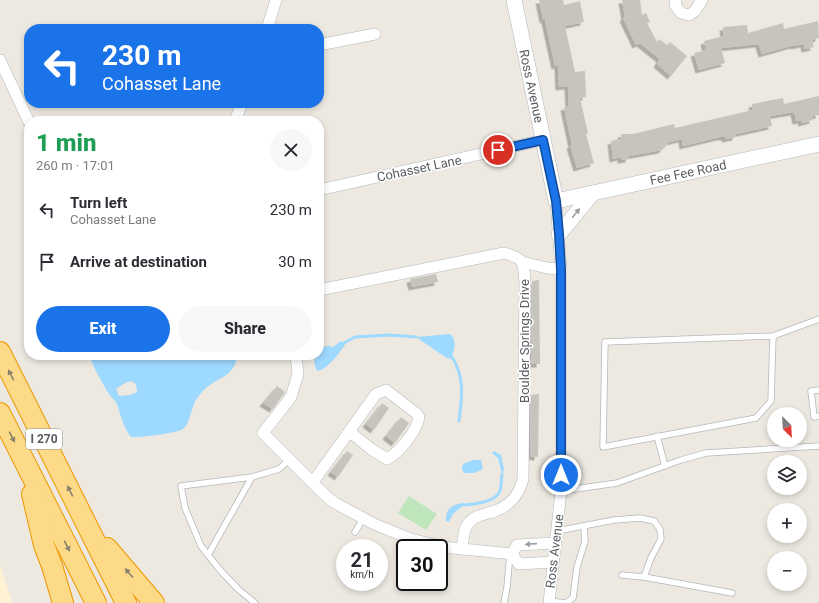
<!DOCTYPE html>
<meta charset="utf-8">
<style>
body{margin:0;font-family:Roboto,sans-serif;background:#f7f7f7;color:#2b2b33;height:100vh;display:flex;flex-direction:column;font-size:15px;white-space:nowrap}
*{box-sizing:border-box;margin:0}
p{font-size:13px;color:#7c7c81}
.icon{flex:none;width:22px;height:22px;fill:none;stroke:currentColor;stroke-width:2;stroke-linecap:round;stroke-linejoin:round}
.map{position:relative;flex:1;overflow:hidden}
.panel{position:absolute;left:24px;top:116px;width:300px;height:244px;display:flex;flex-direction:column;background:#fff;border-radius:16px;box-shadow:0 2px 6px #0003}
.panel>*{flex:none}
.guide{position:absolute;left:24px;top:24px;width:300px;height:84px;border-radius:16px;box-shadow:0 2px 6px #0003;background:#1a73e8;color:#fff;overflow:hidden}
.needle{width:26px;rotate:156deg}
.controls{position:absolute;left:767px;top:407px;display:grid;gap:8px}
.controls a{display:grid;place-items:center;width:40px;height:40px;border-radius:50%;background:#fff;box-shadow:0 2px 6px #0003;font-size:20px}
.speed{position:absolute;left:336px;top:539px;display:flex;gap:8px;font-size:20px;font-weight:700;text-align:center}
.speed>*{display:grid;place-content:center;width:52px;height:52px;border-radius:50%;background:#fff;box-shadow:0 2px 6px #0003;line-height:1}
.speed small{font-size:10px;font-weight:400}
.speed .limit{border:2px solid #111;border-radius:6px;background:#fff;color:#111}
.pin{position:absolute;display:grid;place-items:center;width:34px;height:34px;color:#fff;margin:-17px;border:2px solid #fff;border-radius:50%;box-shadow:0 1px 4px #0007}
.me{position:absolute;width:44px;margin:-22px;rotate:0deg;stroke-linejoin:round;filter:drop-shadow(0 0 3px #0008)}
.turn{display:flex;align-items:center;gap:14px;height:84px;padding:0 12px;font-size:18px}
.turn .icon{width:52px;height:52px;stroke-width:2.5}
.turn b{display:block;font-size:28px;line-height:34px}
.round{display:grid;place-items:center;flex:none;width:42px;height:42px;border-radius:21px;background:#f7f7f7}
.headline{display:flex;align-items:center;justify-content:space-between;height:68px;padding:0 12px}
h1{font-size:24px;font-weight:800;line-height:30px;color:#1e9e55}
.button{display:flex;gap:8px;margin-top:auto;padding:8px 12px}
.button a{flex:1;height:46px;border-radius:24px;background:#1a73e8;color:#fff;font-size:16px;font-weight:800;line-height:46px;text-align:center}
.button a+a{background:#f7f7f7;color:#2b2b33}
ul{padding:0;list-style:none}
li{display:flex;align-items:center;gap:12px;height:52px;padding:0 12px}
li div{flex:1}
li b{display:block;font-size:15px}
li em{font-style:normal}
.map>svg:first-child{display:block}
.commercial{fill:#fef2d4}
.green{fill:#bee5bc}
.water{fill:#9ed9ff;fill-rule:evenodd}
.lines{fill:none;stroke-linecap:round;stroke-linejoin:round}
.stream{stroke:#9ed9ff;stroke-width:3}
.building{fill:#c7c4be;filter:url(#shadow)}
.lane-casing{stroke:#b4b7bc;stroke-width:7}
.street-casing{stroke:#b4b7bc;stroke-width:12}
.secondary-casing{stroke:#b4b8be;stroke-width:16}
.highway-casing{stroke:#ed9800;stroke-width:22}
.lane{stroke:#fff;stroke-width:5.5}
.street{stroke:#fff;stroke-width:11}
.secondary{stroke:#fff;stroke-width:15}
.highway{stroke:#fdda87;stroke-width:20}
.oneway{fill:#9b9ea1}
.oneway2{fill:#8a826d}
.route-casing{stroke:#114b97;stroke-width:10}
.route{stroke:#1a73e8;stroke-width:7}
.labels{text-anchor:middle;stroke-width:3;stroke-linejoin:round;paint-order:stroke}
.shield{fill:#fff;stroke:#8b8e91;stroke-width:1}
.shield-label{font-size:12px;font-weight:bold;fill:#595d62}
.street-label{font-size:13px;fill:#595d62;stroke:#fff}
</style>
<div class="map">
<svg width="819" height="603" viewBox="0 0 819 603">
<defs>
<filter id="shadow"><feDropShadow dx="-3.5" dy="3.5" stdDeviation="0" flood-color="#0004"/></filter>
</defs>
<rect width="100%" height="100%" fill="#ede9e1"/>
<path class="commercial" d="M0,564L12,603H0Z"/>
<path class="green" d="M409,496L437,514L426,530L398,513Z"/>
<g class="water">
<path d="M450,334C457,339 455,352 450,359L445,357L416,337Z"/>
<path d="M341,341L345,345C338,354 329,368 318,371C314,367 314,361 315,355H319V347L329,346L333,347Z"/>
<path d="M90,355H237C236,376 218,377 205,389C200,394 195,400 193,407C190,414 189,424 183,429C178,433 139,438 131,437C123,427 121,416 117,404C115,400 111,397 109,394C103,384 92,366 90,355ZM131,381L136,384L137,392L130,395L119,396L116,389L125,383Z"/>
<path d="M494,451L501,455L504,469L502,474L498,458L492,453Z"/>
<path d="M473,460H481L483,469L474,473H465C462,471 461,468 463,464Z"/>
<path d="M463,503L464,505L453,514L449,522L446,521C445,510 452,504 463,503Z"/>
</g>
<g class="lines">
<g class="stream">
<path d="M344,343L355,337L389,335L416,337"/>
<path d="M452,357C465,377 462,398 459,421"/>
<path d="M464,505C474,504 492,503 499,493C502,488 501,480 502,474"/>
</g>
</g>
<g class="building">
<path d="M539,0H563L564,5L580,1L584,22L565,26L575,72L585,71L586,97L580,98L588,133L586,134L594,163L577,168L570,145H572L564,107L569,106L568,86L559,87L558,65L555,66L545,20L543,19Z"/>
<path d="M622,0H640L642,15L646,13L650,22L647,23L657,42L659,39L667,45L670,42L687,56L671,76L657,64L660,59L640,43L636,45L623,18L625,17Z"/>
<path d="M818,21L819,38L812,40L814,47L805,49L804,44L794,46V45L762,54L759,44L721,48L725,63L699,70L694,53L706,50L704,41L724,36L723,27L747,25L748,33L783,23L784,29Z"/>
<path d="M819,96V115L812,116L813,120L802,123L801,120L796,121L794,112L770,116L772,126L736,134V137L725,139V137H720L683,146L682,139L669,142L662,150L629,156V159L621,160V157L613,159L611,141L621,139V134H633L674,124L675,128L753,110L752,104L783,98L784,104Z"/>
<path d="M436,274L438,282L412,287L410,279Z"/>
<path d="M539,280L540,364H531L532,281Z"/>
<path d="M277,386L285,392L273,409L263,403Z"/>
<path d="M539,394L538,457L530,456L531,395Z"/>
<path d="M382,403L389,408L374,430L366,424Z"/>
<path d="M401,417L409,423L395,443L386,436Z"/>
<path d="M347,451L353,455L338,477L331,472Z"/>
</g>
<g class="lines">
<defs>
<g id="lane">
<path d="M773,336L771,401L756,418L603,447L605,342L773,336L819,319"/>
<path d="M819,390L811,391L814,417L819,416"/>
<path d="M657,436L665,466"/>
<path d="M252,477L279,469L290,459"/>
<path d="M561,491L617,483L681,460L706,453L819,446"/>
<path d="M557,531L614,520L640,518L654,521L660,529L661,539L651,558L644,577"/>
<path d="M355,532L363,519"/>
<path d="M208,555L252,477L181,486L185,508L201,546L220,570L238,589L255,603"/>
<path d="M622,575L644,577L732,593"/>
<path d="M549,601L566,603L573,598L577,567L585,541L584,527"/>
<path d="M504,603L507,587L510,554"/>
</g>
<g id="street">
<path d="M676,0L675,5L681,13L689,15L695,11L702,0"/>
<path d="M267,29L276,0"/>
<path d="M319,45L375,34"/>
<path d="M0,60L29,122"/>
<path d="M235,121L242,103"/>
<path d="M319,190L543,140"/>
<path d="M522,262L547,268L561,269"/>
<path d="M319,290L504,253C526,259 523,262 525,283L523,479C519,495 511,505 495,511C484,515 472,515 466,527C463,534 463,541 462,549"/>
<path d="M296,355L298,374L291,397L263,433L327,497L335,503L374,524L411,539L443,547L512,554"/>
<path d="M313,482L376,394L386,390L416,413L419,417C417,431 399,453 387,459L371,449L350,432"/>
<path d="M512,554L517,545L556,543"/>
<path d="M512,554L519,564L553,562"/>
<path d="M549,603L561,491V269L556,201"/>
</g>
<g id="secondary">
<path d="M514,0L556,201L819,144"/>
<path d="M559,234L593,193"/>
</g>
<g id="highway">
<path d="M0,352L126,603"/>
<path d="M0,413L96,603"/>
<path d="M32,494L44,545L52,566L63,603"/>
<path d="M107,548L154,603"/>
</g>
</defs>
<use href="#lane" class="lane-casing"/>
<use href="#street" class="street-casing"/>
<use href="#secondary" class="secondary-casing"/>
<use href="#highway" class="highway-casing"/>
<use href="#lane" class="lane"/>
<use href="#street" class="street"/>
<use href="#secondary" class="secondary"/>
<use href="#highway" class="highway"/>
</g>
<defs><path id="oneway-solid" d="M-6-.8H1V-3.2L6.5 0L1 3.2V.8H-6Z"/></defs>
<g class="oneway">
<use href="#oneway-solid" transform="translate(576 213) rotate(-51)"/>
<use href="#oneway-solid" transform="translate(531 544) rotate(176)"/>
</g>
<g class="oneway2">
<use href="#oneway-solid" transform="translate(11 375) rotate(-117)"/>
<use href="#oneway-solid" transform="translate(12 437) rotate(63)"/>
<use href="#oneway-solid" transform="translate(70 491) rotate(-117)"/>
<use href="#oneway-solid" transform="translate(67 546) rotate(63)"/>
<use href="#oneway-solid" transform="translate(129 573) rotate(-131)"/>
</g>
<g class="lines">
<defs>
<path id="route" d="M498,150L543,140L556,201L559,234L561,269V475"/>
</defs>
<use href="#route" class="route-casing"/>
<use href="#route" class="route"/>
</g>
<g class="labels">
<rect class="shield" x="26" y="429" width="36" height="20" rx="3"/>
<g class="shield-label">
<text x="44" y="443">I 270</text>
</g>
<g class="street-label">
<text transform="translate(532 86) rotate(78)" y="5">Ross Avenue</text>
<text transform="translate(419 168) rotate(-12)" y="5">Cohasset Lane</text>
<text transform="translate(688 172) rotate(-12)" y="5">Fee Fee Road</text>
<text transform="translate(524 341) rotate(-90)" y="5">Boulder Springs Drive</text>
<text transform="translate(554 551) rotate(-83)" y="5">Ross Avenue</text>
</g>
</g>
</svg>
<div class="controls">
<a><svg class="needle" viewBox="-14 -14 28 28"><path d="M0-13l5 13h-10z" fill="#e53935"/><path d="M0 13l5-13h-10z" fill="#7c7c81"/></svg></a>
<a><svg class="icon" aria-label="layers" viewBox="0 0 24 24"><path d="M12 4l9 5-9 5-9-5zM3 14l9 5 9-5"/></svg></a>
<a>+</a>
<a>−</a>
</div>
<div class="speed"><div>21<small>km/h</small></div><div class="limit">30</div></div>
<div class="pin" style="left:498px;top:150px;background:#d93025"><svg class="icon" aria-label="arrive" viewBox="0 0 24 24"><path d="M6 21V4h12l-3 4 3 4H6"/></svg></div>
<svg class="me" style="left:561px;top:475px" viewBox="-20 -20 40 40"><circle r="17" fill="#1a73e8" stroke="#fff" stroke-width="3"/><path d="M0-11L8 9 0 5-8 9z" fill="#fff"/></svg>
<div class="guide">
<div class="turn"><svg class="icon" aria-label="left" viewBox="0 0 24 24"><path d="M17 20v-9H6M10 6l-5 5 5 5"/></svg><div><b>230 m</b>Cohasset Lane</div></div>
</div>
<section class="panel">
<div class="headline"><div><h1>1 min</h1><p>260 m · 17:01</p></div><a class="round"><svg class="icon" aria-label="close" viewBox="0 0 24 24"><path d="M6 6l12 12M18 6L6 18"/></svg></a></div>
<ul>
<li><svg class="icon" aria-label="left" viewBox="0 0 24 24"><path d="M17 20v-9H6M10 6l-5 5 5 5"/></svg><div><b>Turn left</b><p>Cohasset Lane</p></div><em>230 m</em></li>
<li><svg class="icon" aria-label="arrive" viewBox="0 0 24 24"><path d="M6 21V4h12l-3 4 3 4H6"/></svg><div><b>Arrive at destination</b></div><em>30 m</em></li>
</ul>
<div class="button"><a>Exit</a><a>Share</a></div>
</section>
</div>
